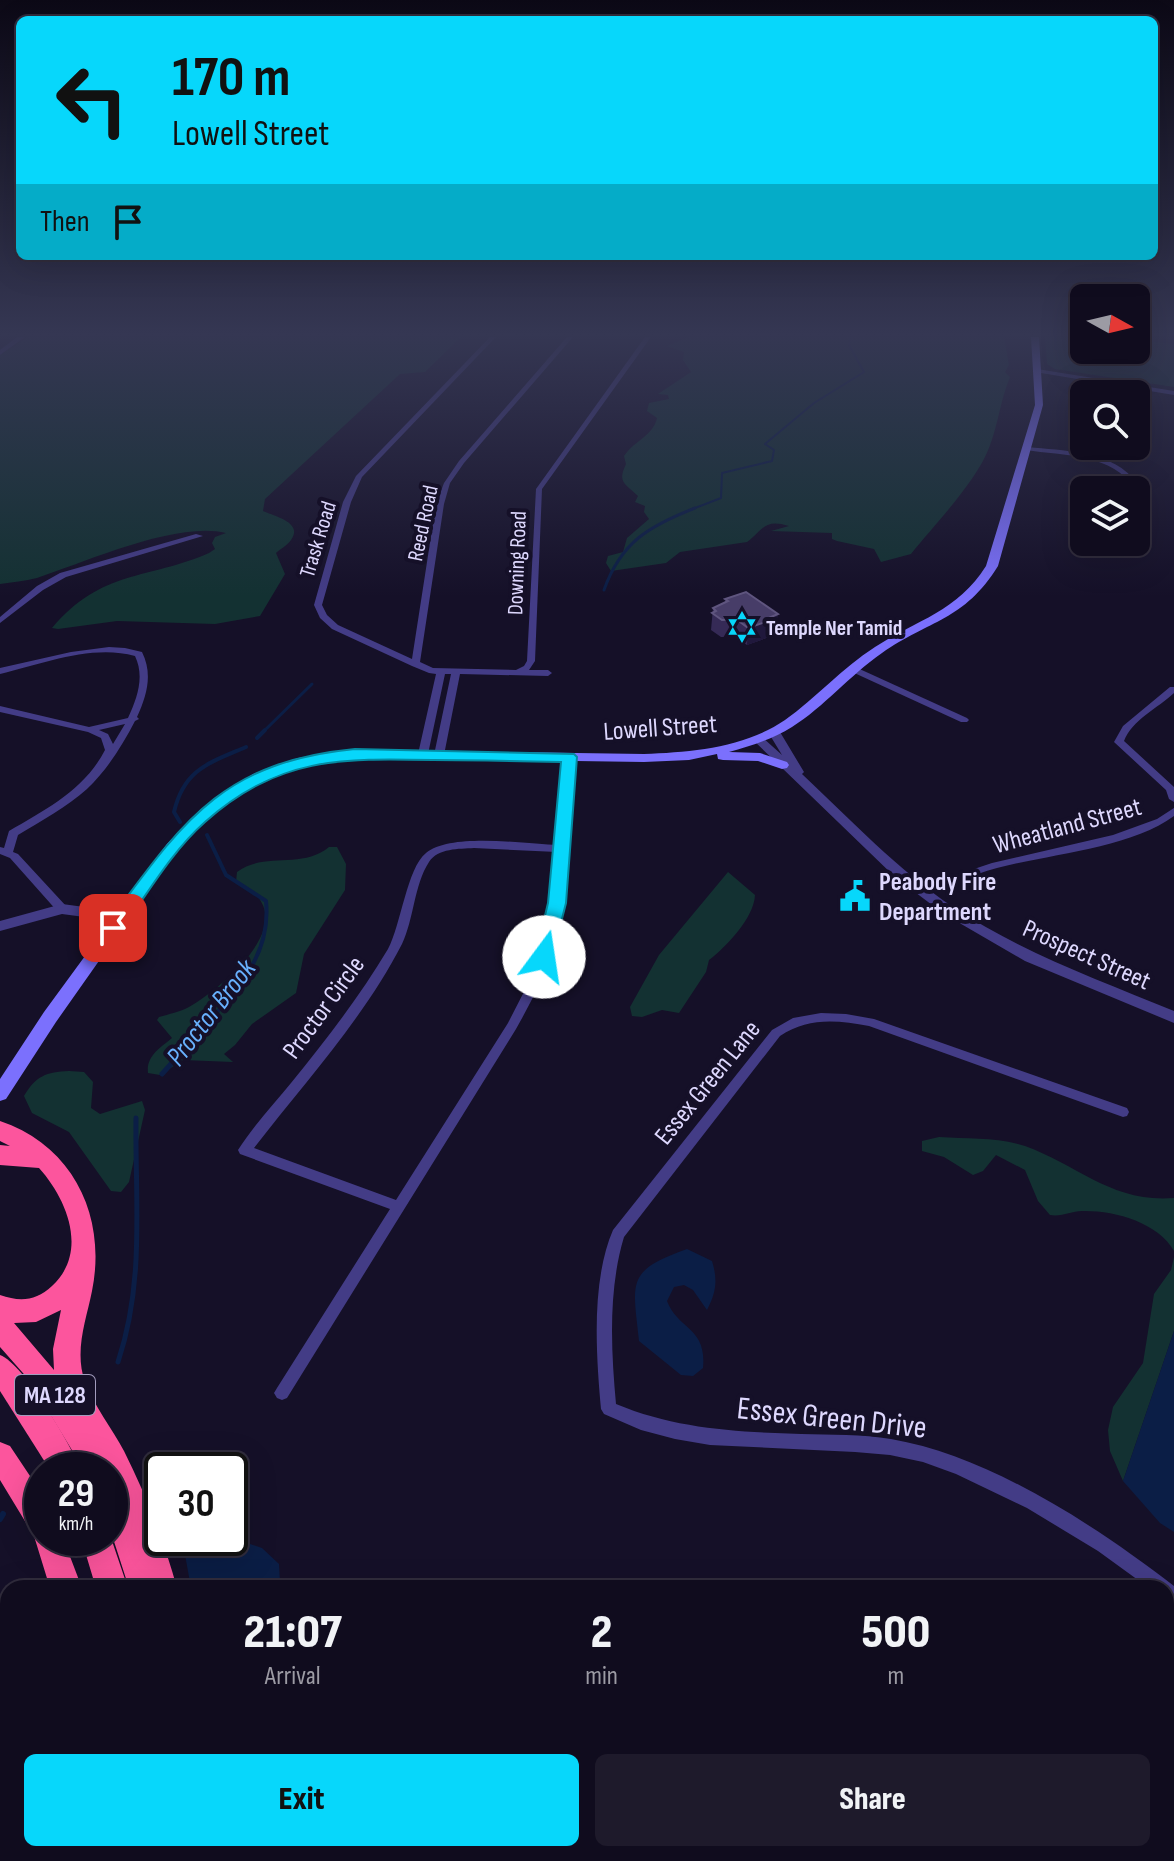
<!DOCTYPE html>
<style>
body{margin:0;font-family:"Sofia Sans Condensed",sans-serif;background:#1e1a2b;color:#f1f3f6;height:100vh;display:flex;flex-direction:column;font-size:30px;white-space:nowrap}
*{box-sizing:border-box;margin:0}
p{font-size:26px;color:#9c9ba4}
.icon{flex:none;width:44px;height:44px;fill:none;stroke:currentColor;stroke-width:2;stroke-linecap:round;stroke-linejoin:round}
.map{position:relative;flex:1;overflow:hidden}
.side{position:absolute;left:0px;top:1580px;width:1174px;height:282px;display:flex;flex-direction:column;background:#100c1e;border-radius:24px 24px 0 0;box-shadow:0 8px 32px #0002,0 0 0 2px #302c3c}
.side>*{flex:none}
.banner{position:absolute;left:16px;top:16px;width:1142px;height:244px;border-radius:12px;box-shadow:0 8px 32px #0002,0 0 0 2px #302c3c;background:#07d7fb;color:#111;overflow:hidden}
.needle{width:52px;rotate:98deg}
.buttons{position:absolute;left:1070px;top:284px;display:grid;gap:16px}
.buttons a{display:grid;place-items:center;width:80px;height:80px;border-radius:12px;background:#100c1e;box-shadow:0 8px 32px #0002,0 0 0 2px #302c3c;font-size:40px}
.speed{position:absolute;left:24px;top:1452px;display:flex;gap:16px;font-size:40px;font-weight:700;text-align:center}
.speed>*{display:grid;place-content:center;width:104px;height:104px;border-radius:50%;background:#100c1e;box-shadow:0 8px 32px #0002,0 0 0 2px #302c3c;line-height:1}
.speed small{font-size:20px;font-weight:400}
.speed .limit{border:4px solid #111;border-radius:12px;background:#fff;color:#111}
.pin{position:absolute;display:grid;place-items:center;width:68px;height:68px;color:#fff;margin:-34px;border-radius:16px;box-shadow:0 4px 12px #0006}
.me{position:absolute;width:88px;margin:-44px;rotate:14deg;stroke-linejoin:round;filter:drop-shadow(0 0 6px #0008)}
.turn{display:flex;align-items:center;gap:28px;height:168px;padding:0 24px;font-size:36px}
.turn .icon{width:104px;height:104px;stroke-width:2.5}
.turn b{display:block;font-size:56px;line-height:68px}
.then{display:flex;align-items:center;height:76px;padding:0 24px;background:#0003;gap:16px;font-size:30px}
.eta{display:flex;justify-content:space-evenly;align-items:center;height:136px;text-align:center}
.eta b{font-size:48px;font-weight:800;line-height:56px}
.action{display:flex;gap:16px;margin-top:auto;padding:16px 24px}
.action a{flex:1;height:92px;border-radius:12px;background:#07d7fb;color:#111;font-size:32px;font-weight:800;line-height:92px;text-align:center}
.action a+a{background:#1e1a2b;color:#f1f3f6}
.map>svg:first-child{display:block}
.green{fill:#133132}
.water{fill:#0b1e46}
.lines{fill:none;stroke-linecap:round;stroke-linejoin:round}
.stream-far4{stroke:#0b1e46;stroke-width:2}
.stream-far3{stroke:#0b1e46;stroke-width:3}
.stream-far2{stroke:#0b1e46;stroke-width:4}
.stream-far1{stroke:#0b1e46;stroke-width:5}
.stream{stroke:#0b1e46;stroke-width:6}
.minor{fill:#433c86;fill-rule:evenodd}
.tertiary{fill:#433c86;fill-rule:evenodd}
.secondary{fill:#7b70fd;fill-rule:evenodd}
.motorway{fill:#fc559d;fill-rule:evenodd}
.wall{fill:#352a56}
.shaded-wall{fill:#20183c}
.building{fill:#473d68;stroke:#5f557f;stroke-width:2}
.route{fill:#07d7fb;stroke:#058ca3;stroke-width:2}
.labels{text-anchor:middle;stroke-width:8;stroke-linejoin:round;paint-order:stroke}
.far-street-label{font-size:22px;fill:#ded8fe;stroke:#151028}
.far-poi-label{font-size:22px;font-weight:bold;fill:#ded8fe;stroke:#151028;text-anchor:start}
.shield{fill:#151028;stroke:#a29cbe;stroke-width:2}
.shield-label{font-size:24px;font-weight:bold;fill:#ded8fe}
.street-label{font-size:26px;fill:#ded8fe;stroke:#151028}
.poi-label{font-size:26px;font-weight:bold;fill:#ded8fe;stroke:#151028;text-anchor:start}
.water-label{font-size:28px;font-style:italic;fill:#68b0fd;stroke:#151028}
.near-street-label{font-size:32px;fill:#ded8fe;stroke:#151028}
</style>
<div class="map">
<svg width="1174" height="1861" viewBox="0 0 1174 1861">
<rect width="100%" height="100%" fill="#151028"/>
<g class="green">
<path d="M28,337H461L425,372L400,374L265,499L263,511C273,516 304,522 291,540C288,545 280,549 276,553L285,574L260,616L215,624L117,621L58,629L52,628C102,569 147,580 209,553L215,549L212,543L215,537L226,533C176,521 86,562 37,578C25,581 12,582 0,584V355Z"/>
<path d="M688,337H1004L1009,365L1005,372L1010,377C1000,401 999,422 989,448C976,482 935,524 911,554L881,562L874,549L837,541L832,539V533L771,531L789,526C764,518 763,530 747,542L680,552L666,563L611,571L606,563L608,556L623,552L627,538L649,519L644,512L645,506L635,502L638,496C625,483 617,483 626,464L624,456C635,440 653,436 657,418L647,411L649,403L669,399L668,395L658,394L691,372L683,360L684,352L667,346Z"/>
<path d="M1045,337H1084V350H1136V340L1174,344V387L1055,369L1047,364Z"/>
<path d="M329,847H337L346,864L345,890L304,954L296,993L252,1024L235,1045L224,1054L233,1062L183,1060L160,1075L148,1073C146,1056 160,1048 172,1038L157,1020L159,1017C169,1014 180,1012 189,1007C217,991 290,933 257,896C251,891 242,886 236,882L237,872C265,851 301,870 329,847Z"/>
<path d="M728,872L755,895C754,918 726,947 709,960L706,972L679,1013L662,1010L642,1017L632,1016L630,1007L659,955Z"/>
<path d="M69,1071L84,1072L93,1082L91,1108L100,1114L142,1101L145,1110L129,1182L121,1192L111,1191L69,1132L32,1113L24,1096C36,1076 46,1072 69,1071Z"/>
<path d="M939,1137C968,1139 997,1137 1025,1146C1078,1165 1112,1203 1174,1198V1251C1158,1222 1113,1210 1082,1211C1071,1211 1062,1217 1050,1215L1038,1201L1025,1170L996,1155L983,1171L973,1175L944,1157L922,1151V1141Z"/>
<path d="M1174,1257V1331L1123,1481L1110,1451L1108,1430L1113,1407L1143,1363L1154,1294L1171,1270Z"/>
<path d="M373,1854H516L530,1861H372Z"/>
<path d="M732,1854H791L804,1858V1861H687Z"/>
</g>
<g class="water">
<path d="M687,1249L712,1261C718,1280 716,1293 707,1310L693,1290L684,1285L674,1287L667,1301C678,1330 707,1327 703,1368L693,1376L681,1375L639,1341C633,1282 625,1271 687,1249Z"/>
<path d="M1174,1331V1532L1160,1523L1123,1481Z"/>
<path d="M230,1499L237,1509L244,1542L262,1548L279,1564L280,1582L277,1588H191L182,1538H230Z"/>
</g>
<g class="lines">
<path class="stream-far4" d="M690,510L721,498L722,473L772,461L774,450L765,444L814,403L864,372L849,345L851,337"/>
<g class="stream-far3">
<path d="M604,590C621,542 649,526 695,508"/>
<path d="M263,732L312,684"/>
</g>
<g class="stream-far2">
<path d="M257,738L265,730"/>
<path d="M180,822L174,812C184,769 209,763 246,747"/>
<path d="M207,835L226,875L266,901C271,951 243,982 212,1018"/>
</g>
<g class="stream-far1">
<path d="M162,1074L214,1016"/>
<path d="M118,1362C145,1281 135,1202 136,1118"/>
</g>
<path class="stream" d="M0,1519L3,1514"/>
<g class="minor">
<path d="M16,337H23L20,339Z"/>
<path d="M490,337H496L362,477L351,502L322,605L327,615L338,625L412,659L436,504L444,483L459,461L567,337H573L464,463L450,483L444,504L420,662L433,668L516,670L524,666L527,661L536,489L645,337H651L542,489L535,661L529,670H548L552,673L548,676L460,674L444,755L439,758L434,755L451,674H445L428,754L423,757L418,754L436,674L429,673L412,666L332,629L320,618L314,605L343,502L356,476Z"/>
<path d="M1037,369L1174,391V395L1035,372L1034,371Z"/>
<path d="M1028,447C1063,451 1106,450 1132,477C1140,485 1144,496 1150,505L1144,506C1140,501 1138,494 1135,490C1114,453 1063,456 1026,450V448Z"/>
<path d="M196,534L203,536L66,577L43,590L0,623V617L37,586L60,573Z"/>
<path d="M109,647L125,648L142,652C153,674 147,695 137,717L139,719L135,721C122,746 107,770 87,789C67,807 41,821 18,835L13,852L18,854L66,906L67,909L66,912H58L10,858L0,854V847L4,848L9,831C47,809 85,789 105,750L101,738L88,732L0,712V706L89,727L128,718C137,698 145,677 135,656C92,644 42,664 0,674V668L71,652ZM125,724L113,744L108,734L99,730Z"/>
<path d="M853,666L967,718L969,720L967,722H961L850,671L849,669Z"/>
<path d="M1170,687H1174V693C1158,708 1132,720 1124,741L1174,787V802L1169,799L1166,790L1114,742L1123,726Z"/>
<path d="M569,754L574,757C568,821 571,888 553,950C544,978 530,1004 516,1029L287,1398L282,1400L277,1398L274,1393L277,1388L390,1209L240,1154L238,1150C253,1126 274,1104 291,1083C326,1040 360,996 388,949C401,925 407,868 426,853C451,832 526,844 558,845L564,757ZM474,848L557,852L554,891L545,935L529,982L508,1023L396,1200L254,1148C305,1082 364,1018 402,944C414,919 414,885 429,862C438,848 459,849 474,848Z"/>
<path d="M1174,808V816C1131,848 1050,854 997,868C971,875 947,887 921,895L916,891L917,888L992,863L1113,835L1157,819Z"/>
<path d="M821,1013L846,1014L874,1019L1127,1108L1129,1112L1127,1116L1123,1117L869,1026C837,1020 808,1017 780,1036L624,1237C608,1290 611,1350 616,1404C676,1429 737,1432 801,1434C831,1435 862,1434 891,1439C990,1456 1096,1526 1174,1586V1606L1166,1602V1588H1149L1098,1551L1027,1508L956,1474L923,1462L890,1455L855,1452L710,1445L675,1439L641,1430L604,1414L601,1409C596,1354 591,1281 613,1230L772,1030L793,1018Z"/>
</g>
<g class="tertiary">
<path d="M17,337H25L0,355V350Z"/>
<path d="M774,728L780,732L804,772L802,774C851,820 898,870 953,907C1021,952 1099,980 1174,1011V1023L1025,961L944,914L895,877L752,739L754,737H762L782,755L768,732Z"/>
<path d="M62,904L122,912L129,917L122,922L62,914L0,931V921Z"/>
<path d="M0,1629L8,1632V1661L0,1658Z"/>
<rect x="31" y="1854" width="24" height="7"/>
</g>
<path class="secondary" d="M1031,337H1039L1043,405L998,566C964,621 929,620 882,653C850,675 824,707 792,727C773,739 751,746 729,752L760,753L787,762L789,765L787,768L782,769L758,761L723,760L718,759L717,754L689,760L644,762L355,758L301,766L263,780L210,816L177,850L56,1022L6,1099L0,1101V1079L44,1012L167,844L200,810L253,774L298,758L355,750L644,754C691,752 744,748 785,720C816,698 842,668 875,647C917,620 958,611 986,566L1035,405Z"/>
<g class="motorway">
<path d="M0,1121C74,1146 107,1217 92,1291C86,1321 74,1351 85,1382C94,1406 112,1428 124,1451C146,1495 164,1541 177,1588H129L110,1529V1470H84L30,1381L0,1347V1295C20,1302 36,1301 52,1286C89,1252 67,1199 39,1168L0,1165V1145L10,1146L0,1141ZM61,1310L53,1349L54,1370L14,1323L36,1322Z"/>
<path d="M0,1355C24,1364 70,1444 81,1470H50L0,1391Z"/>
<path d="M0,1442L10,1446L42,1494V1538H63L82,1588H50L34,1536L0,1480Z"/>
<path d="M110,1535L111,1538L128,1588H96L81,1538H110Z"/>
<path d="M101,1854H170V1857V1854H206V1861H101Z"/>
</g>
</g>
<path class="wall" d="M725,599L776,631L772,633V636L747,645L735,637H721L711,630L713,608L725,603Z"/>
<path class="shaded-wall" d="M778,614L776,631L772,633V636L747,645L748,628Z"/>
<path class="building" d="M746,592L778,614L771,617L774,619L748,628L736,619L722,620L712,613L716,611L713,608L728,601L725,599Z"/>
<linearGradient id="sky" x2="0" y2="1"><stop stop-color="#0c0916"/><stop offset="0.56" stop-color="#353753"/><stop offset="1" stop-color="#353753" stop-opacity="0"/></linearGradient>
<rect width="1174" height="597" fill="url(#sky)"/>
<path class="route" d="M355,749L574,754L577,757L566,903L551,962H538L535,957L548,903L561,762C518,761 475,760 433,760C341,758 278,757 205,822C171,852 146,896 120,932H107L104,928L107,924C182,823 220,762 355,749Z"/>
<defs>
<symbol id="synagogue-bare" viewBox="-9 -9 18 18"><path d="M0-6.5L5.6 3.2H-5.6ZM0 6.5L5.6-3.2H-5.6Z" fill="#07d7fb" stroke="#151028" stroke-width="2.5" paint-order="stroke"/></symbol>
<symbol id="civic-bare" viewBox="-9 -9 18 18"><path d="M-.6-6.5H3V-4.5H.6V-3L4-1V1h2V6H-6V1h2V-1L-.6-3ZM-1.2 2.5V6h2.4V2.5Z" fill="#07d7fb" stroke="#151028" stroke-width="2.5" paint-order="stroke"/></symbol>
</defs>
<g fill-rule="evenodd">
<use href="#synagogue-bare" x="720" y="605" width="44" height="44"/>
<use href="#civic-bare" x="833" y="874" width="44" height="44"/>
</g>
<g class="labels">
<g class="far-street-label">
<text transform="translate(422 523) rotate(-78)" y="8">Reed Road</text>
<text transform="translate(317 539) rotate(-73)" y="8">Trask Road</text>
<text transform="translate(516 563) rotate(-88)" y="8">Downing Road</text>
</g>
<g class="far-poi-label">
<text x="766" y="635">Temple Ner Tamid</text>
</g>
<rect class="shield" x="15" y="1375" width="80" height="40" rx="6"/>
<g class="shield-label">
<text x="55" y="1403">MA 128</text>
</g>
<g class="street-label">
<text transform="translate(660 727) rotate(-4)" y="9">Lowell Street</text>
<text transform="translate(1067 825) rotate(-15)" y="9">Wheatland Street</text>
<text transform="translate(1087 954) rotate(24)" y="9">Prospect Street</text>
<text transform="translate(323 1007) rotate(-54)" y="9">Proctor Circle</text>
<text transform="translate(707 1082) rotate(-51)" y="9">Essex Green Lane</text>
</g>
<g class="poi-label">
<text x="879" y="890">Peabody Fire<tspan x="879" dy="30">Department</tspan></text>
</g>
<g class="water-label">
<text transform="translate(210 1012) rotate(-52)" y="10">Proctor Brook</text>
</g>
<g class="near-street-label">
<text transform="translate(832 1417) rotate(6)" y="11">Essex Green Drive</text>
</g>
</g>
</svg>
<div class="buttons">
<a><svg class="needle" viewBox="-14 -14 28 28"><path d="M0-13l5 13h-10z" fill="#e53935"/><path d="M0 13l5-13h-10z" fill="#9c9ba4"/></svg></a>
<a><svg class="icon" aria-label="search" viewBox="0 0 24 24"><circle cx="10" cy="10" r="6"/><path d="M15 15l6 6"/></svg></a>
<a><svg class="icon" aria-label="layers" viewBox="0 0 24 24"><path d="M12 4l9 5-9 5-9-5zM3 14l9 5 9-5"/></svg></a>
</div>
<div class="speed"><div>29<small>km/h</small></div><div class="limit">30</div></div>
<div class="pin" style="left:113px;top:928px;background:#d93025"><svg class="icon" aria-label="arrive" viewBox="0 0 24 24"><path d="M6 21V4h12l-3 4 3 4H6"/></svg></div>
<svg class="me" style="left:544px;top:957px" viewBox="-20 -20 40 40"><circle r="19" fill="#fff"/><path d="M0-13L10 11 0 6-10 11z" fill="#07d7fb"/></svg>
<div class="banner">
<div class="turn"><svg class="icon" aria-label="left" viewBox="0 0 24 24"><path d="M17 20v-9H6M10 6l-5 5 5 5"/></svg><div><b>170 m</b>Lowell Street</div></div>
<div class="then">Then<svg class="icon" aria-label="arrive" viewBox="0 0 24 24"><path d="M6 21V4h12l-3 4 3 4H6"/></svg></div>
</div>
<section class="side">
<div class="eta">
<div><b>21:07</b><p>Arrival</p></div>
<div><b>2</b><p>min</p></div>
<div><b>500</b><p>m</p></div>
</div>
<div class="action"><a>Exit</a><a>Share</a></div>
</section>
</div>
